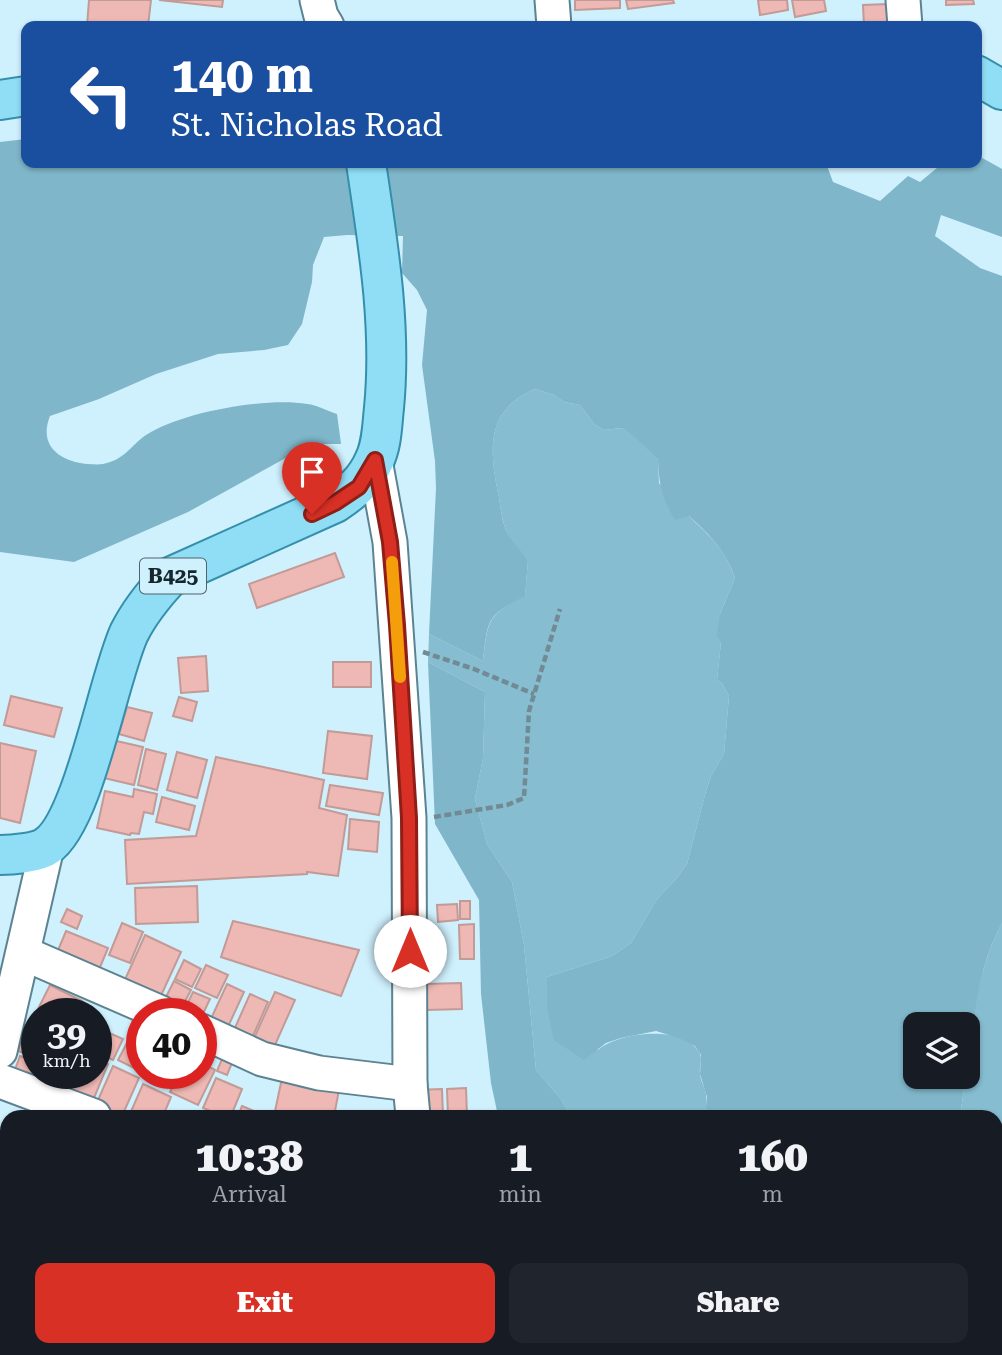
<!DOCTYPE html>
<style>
body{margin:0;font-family:"Roboto Serif",serif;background:#20242c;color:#f1f3f6;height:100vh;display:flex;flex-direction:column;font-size:26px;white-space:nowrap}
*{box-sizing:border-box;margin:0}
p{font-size:23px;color:#9ea1a6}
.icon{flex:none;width:38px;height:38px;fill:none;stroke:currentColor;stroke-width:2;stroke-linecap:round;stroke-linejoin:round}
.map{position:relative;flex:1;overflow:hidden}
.panel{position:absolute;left:0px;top:1110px;width:1003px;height:247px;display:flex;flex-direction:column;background:#171b24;border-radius:21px 21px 0 0;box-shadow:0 2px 5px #0004}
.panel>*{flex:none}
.guide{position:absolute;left:21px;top:21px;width:961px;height:147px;border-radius:14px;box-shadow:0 2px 5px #0004;background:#1a4fa0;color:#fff;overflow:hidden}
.tools{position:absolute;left:903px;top:1012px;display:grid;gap:14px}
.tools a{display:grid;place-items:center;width:77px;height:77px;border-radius:14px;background:#171b24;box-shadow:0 2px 5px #0004;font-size:35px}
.speed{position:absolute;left:21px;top:998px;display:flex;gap:14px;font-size:35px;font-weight:700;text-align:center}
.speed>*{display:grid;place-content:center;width:91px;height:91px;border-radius:50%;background:#171b24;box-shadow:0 2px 5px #0004;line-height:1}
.speed small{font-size:18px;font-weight:400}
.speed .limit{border:10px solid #d22;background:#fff;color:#111}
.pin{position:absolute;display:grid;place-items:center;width:60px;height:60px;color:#fff;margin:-72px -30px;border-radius:50% 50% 50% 0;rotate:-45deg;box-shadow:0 0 7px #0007}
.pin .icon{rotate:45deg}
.me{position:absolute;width:77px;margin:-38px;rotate:0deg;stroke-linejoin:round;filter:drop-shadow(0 0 5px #0008)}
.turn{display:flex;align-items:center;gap:24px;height:147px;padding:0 35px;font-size:32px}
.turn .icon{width:91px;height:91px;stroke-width:2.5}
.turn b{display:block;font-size:49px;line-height:60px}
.eta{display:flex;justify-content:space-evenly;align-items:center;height:119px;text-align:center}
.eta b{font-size:42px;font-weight:800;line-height:49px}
.cta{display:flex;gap:14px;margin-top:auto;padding:14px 35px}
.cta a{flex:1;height:80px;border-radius:14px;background:#d93025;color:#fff;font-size:28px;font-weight:800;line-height:80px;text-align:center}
.cta a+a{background:#20242c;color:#f1f3f6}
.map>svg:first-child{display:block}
.forest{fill:#86bdd0}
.water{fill:#7fb6c9}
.building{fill:#eeb8b4;stroke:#c29a96;stroke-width:2}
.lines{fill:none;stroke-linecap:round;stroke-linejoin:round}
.minor-casing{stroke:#5c8391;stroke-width:37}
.major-casing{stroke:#358fab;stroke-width:42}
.path{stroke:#718a93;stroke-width:4.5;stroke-dasharray:7 3.5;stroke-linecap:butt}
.minor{stroke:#fff;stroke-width:33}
.major{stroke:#8fdef6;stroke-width:38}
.route-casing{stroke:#8d1f18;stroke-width:18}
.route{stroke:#d93025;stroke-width:12}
.slow{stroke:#f59e0b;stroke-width:12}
.labels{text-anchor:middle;stroke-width:5;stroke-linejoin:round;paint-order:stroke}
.shield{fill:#cff0fd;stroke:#4e636b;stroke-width:2}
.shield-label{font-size:21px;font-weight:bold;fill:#16262c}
</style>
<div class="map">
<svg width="1002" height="1355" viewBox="0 0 1002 1355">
<rect width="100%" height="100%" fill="#cff0fd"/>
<g class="forest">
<path d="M535,389L554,395L564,402L580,405L595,425L604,430L622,428L637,438L658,460L659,483C669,494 678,505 689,516C711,538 724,547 735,578L720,614L721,642L717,680L722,683L729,696L724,754L711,776L706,791L687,864L676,879L657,899L631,943L612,956L547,977V1008L598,1050C618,1032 683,1024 699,1052C703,1059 699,1065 700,1073C700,1080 705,1087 706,1094C707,1101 706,1109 705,1116H571L561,1099L536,1070L524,945L512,882L487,844L475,799L483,758L485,692L428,662L429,634L483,661C488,619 487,616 525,595L528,561C521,551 511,541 506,530C501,519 501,505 498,493C489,448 486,410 535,389Z"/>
<path d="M1002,923V1355H918L919,1349H996V1116H960L966,1076H968C968,1031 980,962 1002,923Z"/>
</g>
<g class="water">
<path d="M26,139V163H826L833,182L880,201L908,176L920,182L943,163H976L977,155L1002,169V237L941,215L935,236L980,268L1002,276V923C979,964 974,1015 968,1061V1024H915V1076H966L960,1116H705L707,1097L700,1074L701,1055L695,1046L679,1038L656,1031L621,1038L606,1043L584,1060L554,1040L547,1008V977L612,956L631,943L657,899L676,879L687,864L706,791L711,776L724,754L729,696L722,683L717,680L721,642L717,635L720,614L735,578C726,551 710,535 689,516L675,520C662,498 659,485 658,460L636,438L622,428L604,430L595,425L580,405L564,402L554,395L535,389C486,410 489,448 498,493C501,505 501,520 506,530C511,541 522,551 528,561L525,596C486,616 488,619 483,661L429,634L436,488L435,461L422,365L427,310L417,290L402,273L403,236L347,235L324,237L313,265L312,282L302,324L288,345L264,350L218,354L156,374L99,399L50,416C38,446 60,461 87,464C92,464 98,465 103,464C126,459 130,446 146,435C181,412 266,397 307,404C317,405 327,411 337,414L341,444H311L188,512L74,562L0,552V142Z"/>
<path d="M428,662L485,692L483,758L475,799L487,844L512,882L524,945L536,1070L561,1099L571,1116H498L491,1083L481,994L479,900L435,824Z"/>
<path d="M589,1349H919L917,1355H586Z"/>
</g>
<g class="building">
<path d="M89,0H151L148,26H87Z"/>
<path d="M159,0H223L222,7Z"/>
<path d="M575,0H620V8L575,10Z"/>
<path d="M626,0H673L674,3L628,9Z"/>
<path d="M758,0H787L788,10L760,15Z"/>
<path d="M792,0H824L826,11L795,17Z"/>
<path d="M946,0H973L974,4L946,5Z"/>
<path d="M888,4V26H864L863,5Z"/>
<path d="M335,553L344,577L257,608L249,584Z"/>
<path d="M206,656L208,691L181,693L178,658Z"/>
<rect x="333" y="662" width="38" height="25"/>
<path d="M11,696L62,708L54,737L4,725Z"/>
<path d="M179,697L197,702L192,721L173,716Z"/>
<path d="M127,707L152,713L144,741L119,734Z"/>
<path d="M328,731L372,736L367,779L323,773Z"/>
<path d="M112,740L143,747L134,785L104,778Z"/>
<path d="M0,743L36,751L20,823L0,818Z"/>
<path d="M146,749L166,754L157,790L138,785Z"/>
<path d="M177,752L207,760L197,798L167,790Z"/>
<path d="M216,757L324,780L319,808L347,815L338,876L307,872V874L127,884L125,840L196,836Z"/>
<path d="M330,785L383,793L379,815L326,806Z"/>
<path d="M134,789L157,794L153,814L144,812L139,834L131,833L130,835L97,828L105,791L133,797Z"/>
<path d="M162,797L195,806L189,830L156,822Z"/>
<path d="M350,819L379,822L377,852L348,849Z"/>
<path d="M197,886L198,922L136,924L135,888Z"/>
<rect x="460" y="901" width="10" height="18"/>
<path d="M457,904L458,920L438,922L437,905Z"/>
<path d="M67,909L82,916L77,929L61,922Z"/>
<path d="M233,921L359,950L341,996L221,957Z"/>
<path d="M122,923L143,932L130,963L109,955Z"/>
<path d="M474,924V959H460L459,925Z"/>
<path d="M66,931L108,948L96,977L54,960Z"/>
<path d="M145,935L181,952L159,1000L123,984Z"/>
<path d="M184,960L201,969L192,987L175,979Z"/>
<path d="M206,965L228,975L217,998L195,988Z"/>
<path d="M174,981L191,990L179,1013L161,1007Z"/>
<path d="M461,983L462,1009L427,1010L426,984Z"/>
<path d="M227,984L244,992L226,1031L209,1023Z"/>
<path d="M50,985L82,1001L75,1013H37V1018L34,1017Z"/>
<path d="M193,992L210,999L201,1018V1013H183Z"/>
<path d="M275,992L295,1000L271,1054L251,1045Z"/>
<path d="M250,994L268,1002L252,1038L234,1030Z"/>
<path d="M27,1025L37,1028V1058L18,1051Z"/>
<path d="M107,1032L123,1039L113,1060L97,1053Z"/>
<path d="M132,1033L142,1038V1072L118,1060Z"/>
<path d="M201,1045L213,1050L206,1065L215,1070L198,1105L170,1092L179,1073H201Z"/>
<path d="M224,1054L234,1058L227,1075L217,1071Z"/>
<path d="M20,1056L37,1062V1073H47L42,1088L12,1078Z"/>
<path d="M96,1060L108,1064L92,1103L57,1089L64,1073H96Z"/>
<path d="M113,1066L139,1078L122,1116H111L94,1109Z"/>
<path d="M216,1078L242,1089L231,1116H223L203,1108Z"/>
<path d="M282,1078L339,1090L334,1116H274Z"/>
<path d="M143,1084L171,1097L163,1116H129Z"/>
<path d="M466,1088L467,1116H448L447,1089Z"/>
<path d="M442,1089L443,1116H416L415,1090Z"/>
<path d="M242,1106L266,1116H238Z"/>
<path d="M0,1237H7V1259L0,1260Z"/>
<rect x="107" y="1349" width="44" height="6"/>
<rect x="160" y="1349" width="22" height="6"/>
<path d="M201,1349H231L230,1355L201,1352Z"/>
<path d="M280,1349H303V1355H279Z"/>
<path d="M307,1349H331V1355H306Z"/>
<path d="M366,1349H392L391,1355H365Z"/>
<path d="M431,1349H482L481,1355Z"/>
<path d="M488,1349H517L515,1355H487Z"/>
<path d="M519,1349H548L547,1355H518Z"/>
<path d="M551,1349H580L579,1355H550Z"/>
</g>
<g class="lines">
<defs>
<g id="minor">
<path d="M317,0L321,16L327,26"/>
<path d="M552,0L554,26"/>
<path d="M903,0L905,26"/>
<path d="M375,460L390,542L409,818L410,1084L413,1116"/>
<path d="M23,953L161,1013"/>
<path d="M201,1031L262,1059L319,1073L410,1084"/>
<path d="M0,1051L47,847"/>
<path d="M0,1081L94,1116"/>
<path d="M414,1355L415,1349"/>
</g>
<g id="major">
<path d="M976,75L1002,90"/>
<path d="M0,100L26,96"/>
<path d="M0,855C11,855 38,853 47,846C84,821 108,679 129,633C139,613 155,593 170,577L335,503C353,491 365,481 374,461C382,445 382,426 384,408C392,326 378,244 366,163"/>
</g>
</defs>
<use href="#minor" class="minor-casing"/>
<use href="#major" class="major-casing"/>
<g class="path">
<path d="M423,652L474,669L534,694"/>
<path d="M434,817L507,805L524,798L529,711L560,609"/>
</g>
<use href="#minor" class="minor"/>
<use href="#major" class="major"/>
</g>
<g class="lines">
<defs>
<path id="route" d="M312,514L335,503L359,487L375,460L390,542L397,625L409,818L410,951"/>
</defs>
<use href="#route" class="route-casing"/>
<use href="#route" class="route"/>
<path class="slow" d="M392,562L400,677"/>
</g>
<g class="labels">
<rect class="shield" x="140" y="558.5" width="66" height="35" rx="5"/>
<g class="shield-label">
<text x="173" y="583">B425</text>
</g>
</g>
</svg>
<div class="tools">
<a><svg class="icon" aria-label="layers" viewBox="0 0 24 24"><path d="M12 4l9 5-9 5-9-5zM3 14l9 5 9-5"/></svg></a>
</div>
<div class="speed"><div>39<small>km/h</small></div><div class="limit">40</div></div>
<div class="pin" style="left:312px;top:514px;background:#d93025"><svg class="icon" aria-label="arrive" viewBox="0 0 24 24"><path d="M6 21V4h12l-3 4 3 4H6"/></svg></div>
<svg class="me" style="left:410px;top:951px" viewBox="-20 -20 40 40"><circle r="19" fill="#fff"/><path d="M0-13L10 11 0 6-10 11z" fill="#d93025"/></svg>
<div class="guide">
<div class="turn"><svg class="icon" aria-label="left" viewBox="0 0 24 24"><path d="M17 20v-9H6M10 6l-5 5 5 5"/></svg><div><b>140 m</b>St. Nicholas Road</div></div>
</div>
<section class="panel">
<div class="eta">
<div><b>10:38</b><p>Arrival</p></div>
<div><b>1</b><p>min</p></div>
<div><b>160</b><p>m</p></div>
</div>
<div class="cta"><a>Exit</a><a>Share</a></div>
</section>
</div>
